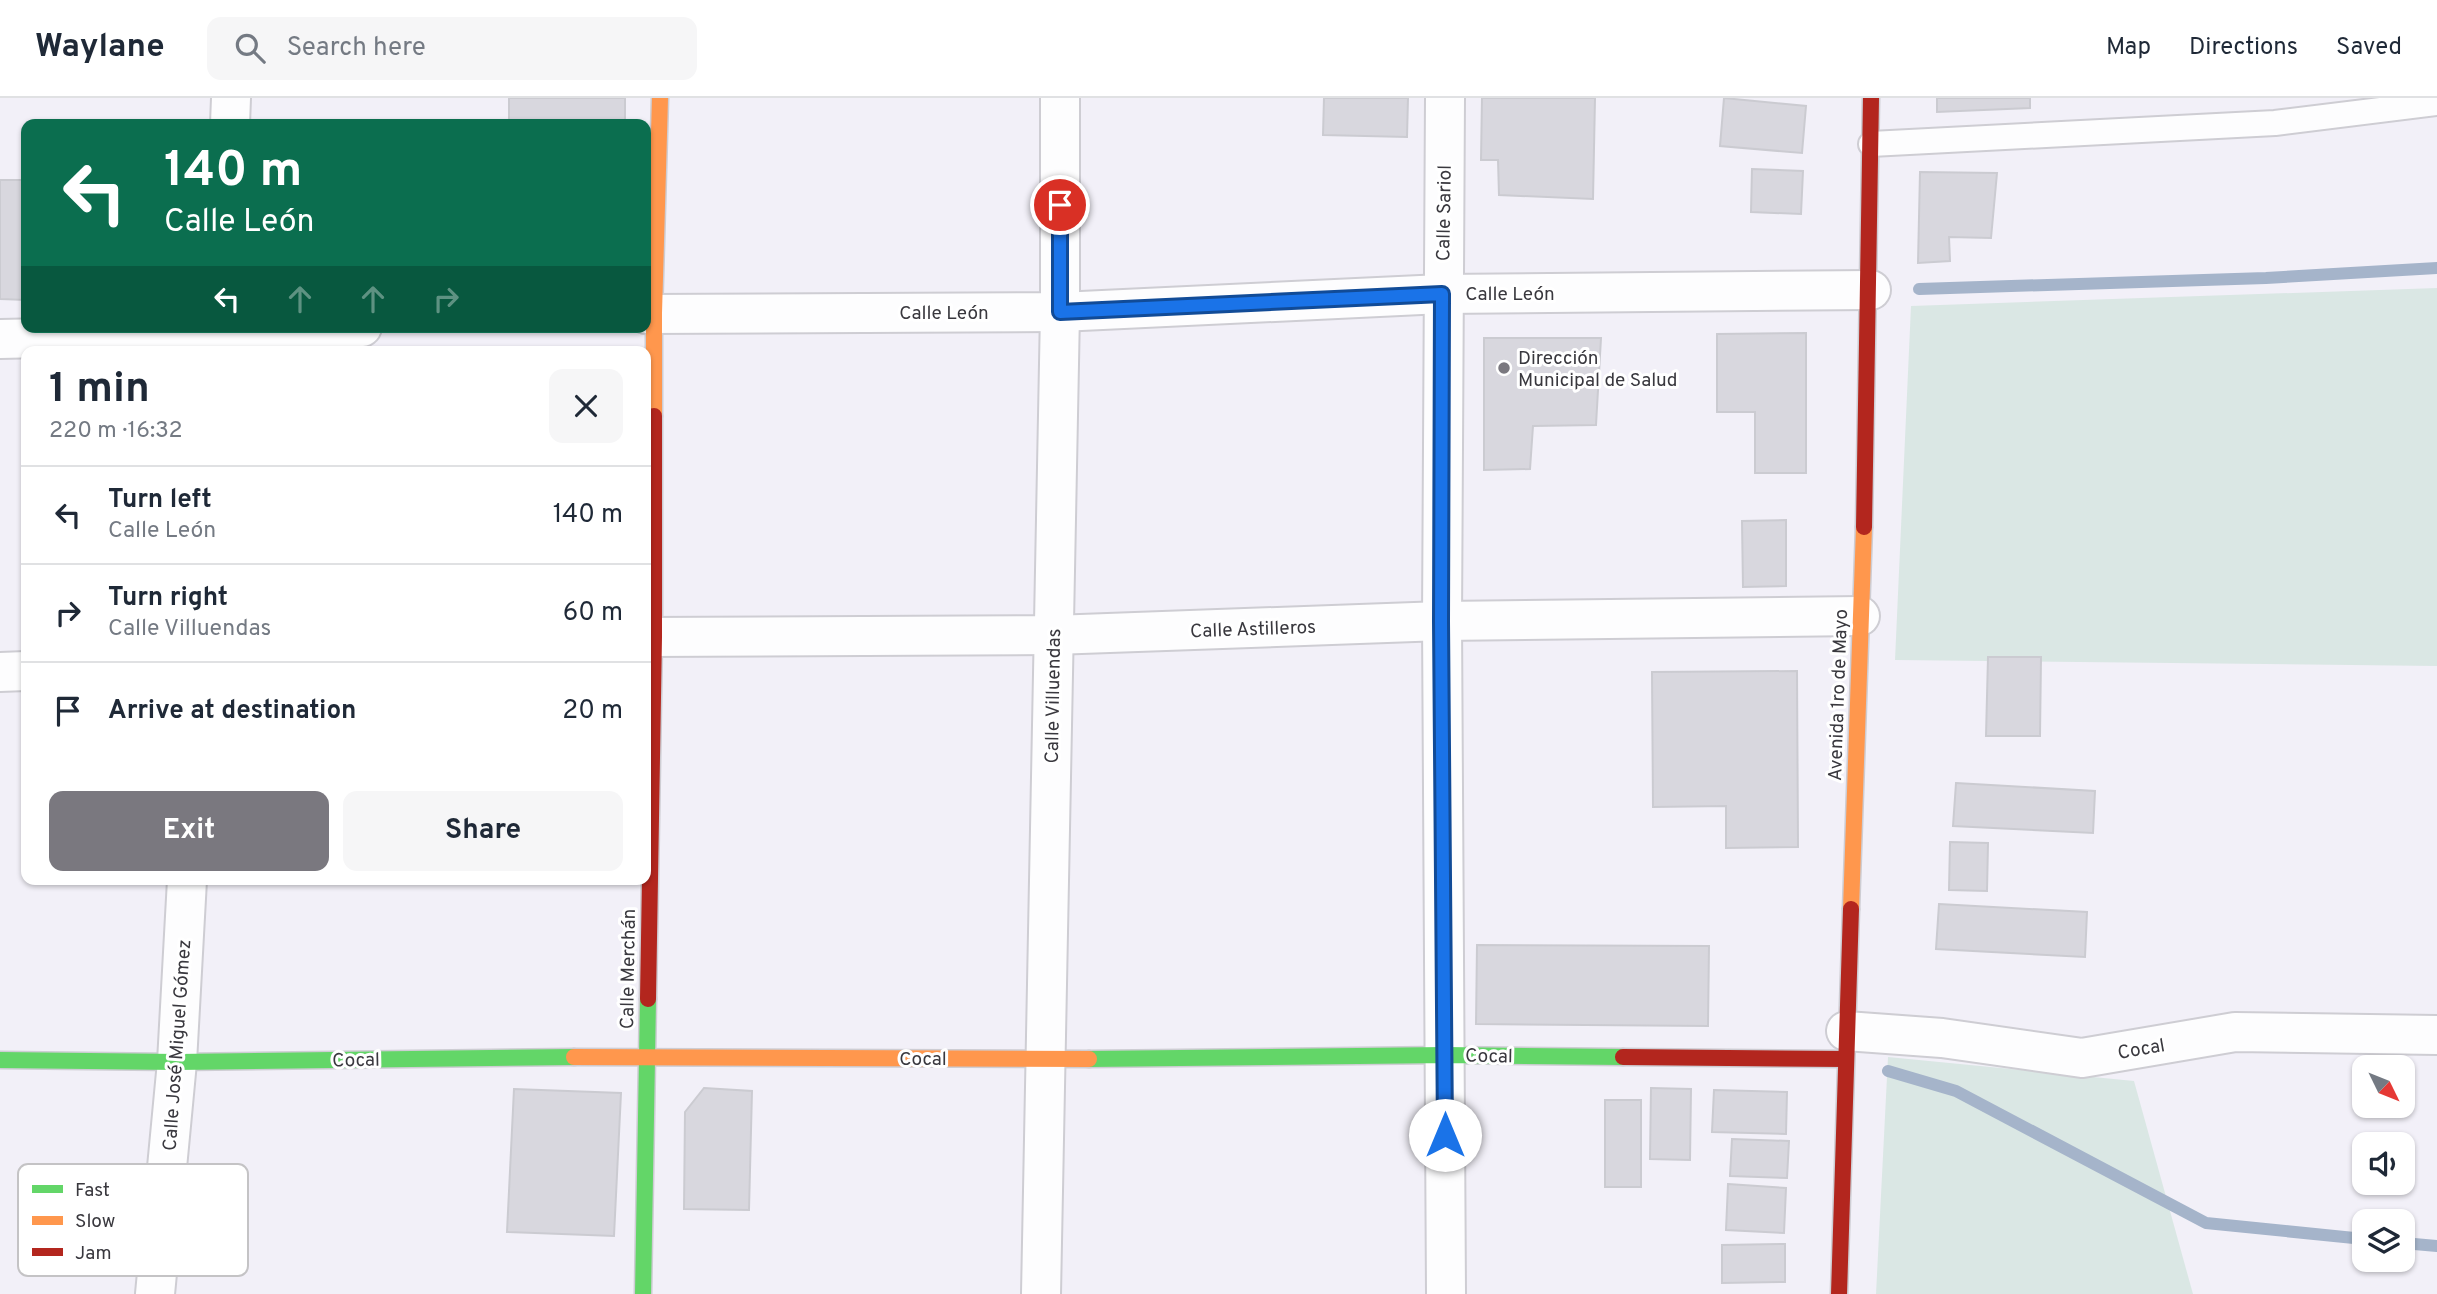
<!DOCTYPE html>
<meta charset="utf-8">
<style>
body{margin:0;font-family:Overpass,sans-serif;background:#f6f6f7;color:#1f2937;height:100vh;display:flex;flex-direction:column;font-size:26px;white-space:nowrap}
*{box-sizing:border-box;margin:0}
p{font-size:23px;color:#747a83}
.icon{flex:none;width:38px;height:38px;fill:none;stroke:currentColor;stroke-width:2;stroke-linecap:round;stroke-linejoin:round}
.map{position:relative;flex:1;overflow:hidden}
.drawer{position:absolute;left:21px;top:248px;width:630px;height:539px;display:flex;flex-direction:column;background:#fff;border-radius:14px;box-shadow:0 2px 5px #0004}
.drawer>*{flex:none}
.hud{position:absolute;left:21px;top:21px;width:630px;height:214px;border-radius:14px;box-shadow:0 2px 5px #0004;background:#0b6e4f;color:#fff;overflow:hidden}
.needle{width:46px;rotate:133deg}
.buttons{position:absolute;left:2352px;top:957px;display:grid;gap:14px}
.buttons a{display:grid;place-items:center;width:63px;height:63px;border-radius:14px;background:#fff;box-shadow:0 2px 5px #0004;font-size:35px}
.pin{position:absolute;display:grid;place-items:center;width:60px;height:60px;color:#fff;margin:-30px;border:4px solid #fff;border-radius:50%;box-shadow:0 2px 7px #0007}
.me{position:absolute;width:77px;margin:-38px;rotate:0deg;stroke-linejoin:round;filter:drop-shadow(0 0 5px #0008)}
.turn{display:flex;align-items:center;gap:24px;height:147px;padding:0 28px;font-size:32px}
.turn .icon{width:91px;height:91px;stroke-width:2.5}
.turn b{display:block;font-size:49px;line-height:60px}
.lanes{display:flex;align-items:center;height:66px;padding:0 28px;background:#0003;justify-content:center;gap:35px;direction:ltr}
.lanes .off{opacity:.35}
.round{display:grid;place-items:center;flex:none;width:74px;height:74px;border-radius:14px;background:#f6f6f7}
.summary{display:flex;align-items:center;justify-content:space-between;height:119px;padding:0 28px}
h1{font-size:42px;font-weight:700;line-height:52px}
.action{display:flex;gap:14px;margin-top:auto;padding:14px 28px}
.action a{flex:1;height:80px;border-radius:14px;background:#7a787f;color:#fff;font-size:28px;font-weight:700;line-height:80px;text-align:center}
.action a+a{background:#f6f6f7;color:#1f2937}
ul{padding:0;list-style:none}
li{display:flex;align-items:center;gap:21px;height:98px;padding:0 28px;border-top:2px solid #e0e1e3}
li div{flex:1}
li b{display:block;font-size:26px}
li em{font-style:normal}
header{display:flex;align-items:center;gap:42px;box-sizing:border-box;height:98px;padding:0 35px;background:#fff;border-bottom:2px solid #e0e1e3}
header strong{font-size:33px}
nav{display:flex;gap:38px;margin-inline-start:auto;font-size:24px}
.search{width:490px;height:63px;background:#f6f6f7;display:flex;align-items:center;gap:18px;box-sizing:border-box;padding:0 24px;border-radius:14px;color:#747a83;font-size:26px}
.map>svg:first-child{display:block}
.green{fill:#dae7e4}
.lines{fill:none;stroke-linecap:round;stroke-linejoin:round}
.stream{stroke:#a5b4ca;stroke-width:12}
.building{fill:#d8d7de;stroke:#cbcbd1;stroke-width:2}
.lane-casing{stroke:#cecdd3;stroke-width:28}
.street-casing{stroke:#cecdd3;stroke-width:42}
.fast-casing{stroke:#cecdd3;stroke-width:19}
.slow-casing{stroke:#cecdd3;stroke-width:19}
.jam-casing{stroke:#cecdd3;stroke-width:19}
.lane{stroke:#fdfdfe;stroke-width:24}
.street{stroke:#fdfdfe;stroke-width:38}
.fast{stroke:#63d668;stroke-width:16}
.slow{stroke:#ff974d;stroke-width:16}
.jam{stroke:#b3261e;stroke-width:16}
.route-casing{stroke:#114b97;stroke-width:18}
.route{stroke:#1a73e8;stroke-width:12}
.poi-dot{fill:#7a787f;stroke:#fff;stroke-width:2.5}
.labels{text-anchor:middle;stroke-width:6;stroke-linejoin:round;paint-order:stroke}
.street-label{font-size:19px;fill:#39383e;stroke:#fff}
.poi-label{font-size:19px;fill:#39383e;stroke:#fff;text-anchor:start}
.key{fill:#fff;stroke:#c4c3c5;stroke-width:2}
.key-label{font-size:19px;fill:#39383e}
</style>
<header>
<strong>Waylane</strong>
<div class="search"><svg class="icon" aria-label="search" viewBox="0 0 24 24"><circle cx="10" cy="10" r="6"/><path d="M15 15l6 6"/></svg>Search here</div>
<nav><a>Map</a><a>Directions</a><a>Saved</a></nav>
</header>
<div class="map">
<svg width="2437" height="1196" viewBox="0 0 2437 1196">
<rect width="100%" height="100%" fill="#f2f0f8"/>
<g class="green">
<path d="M2437,190V568L1895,562L1911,208Z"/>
<path d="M1888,959L2134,983L2193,1196H1876Z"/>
</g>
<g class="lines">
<g class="stream">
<path d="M1919,191L2266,180L2437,170"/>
<path d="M1888,973L1956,993L2206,1125L2364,1141"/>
<path d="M2403,1145L2437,1148"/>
</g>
</g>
<g class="building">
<rect x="509" y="0" width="116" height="26"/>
<path d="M1324,0H1408L1407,39L1323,37Z"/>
<path d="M1482,0H1595L1593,101L1499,97L1498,62H1481Z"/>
<path d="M1724,0L1806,8L1802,55L1720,48Z"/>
<path d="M1937,0H2030V10L1937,14Z"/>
<path d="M1752,71L1803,73L1801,116L1751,114Z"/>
<path d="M1920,74L1997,75L1991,140L1949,139L1950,163L1918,165Z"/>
<path d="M0,82H26V202L0,201Z"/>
<path d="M1806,235V375H1755V314H1717V236Z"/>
<path d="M1484,240H1601L1596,327L1533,328L1530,371L1484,372Z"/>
<path d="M1786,422V488L1743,489L1742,423Z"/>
<path d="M1988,559H2041L2040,638H1986Z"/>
<path d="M1797,573L1798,749L1726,750V708L1653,709L1652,574Z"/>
<path d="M1956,685L2095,693L2093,735L1953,728Z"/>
<path d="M1950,744L1988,745L1987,793L1949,792Z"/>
<path d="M1939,806L2087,814L2085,859L1936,851Z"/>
<path d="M1477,847L1709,848L1708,928L1476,926Z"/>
<path d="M704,990L752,993L749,1112L684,1111L685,1014Z"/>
<path d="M1651,990L1691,991L1690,1062L1650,1061Z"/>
<path d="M514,991L621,995L614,1138L507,1134Z"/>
<path d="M1714,992L1787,994L1786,1036L1712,1034Z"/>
<rect x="1605" y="1002" width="36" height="87"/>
<path d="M1732,1041L1789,1043L1787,1080L1730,1078Z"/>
<path d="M1728,1086L1786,1090L1784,1135L1726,1132Z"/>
<path d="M1785,1146V1184L1722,1185V1147Z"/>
</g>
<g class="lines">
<defs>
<path id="lane" d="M1871,46L2275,25L2437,5"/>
<g id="street">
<path d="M1445,0L1442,523L1446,1196"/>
<path d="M230,26L231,0"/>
<path d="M646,216L1060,214L1442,196L1871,192"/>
<path d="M0,241L220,236L362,229"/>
<path d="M646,539L1053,537L1442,523L1860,518"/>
<path d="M0,574L26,573"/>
<path d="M1846,933L1942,940L2082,960L2235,934L2437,937"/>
<path d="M155,1196L177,964L187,782"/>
<path d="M1041,1196L1060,214V0"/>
</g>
<g id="fast">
<path d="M1089,961L1445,957L1623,959"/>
<path d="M0,962L177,964L574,959"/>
<path d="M643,1196L648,901"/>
</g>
<g id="slow">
<path d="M654,318V215L660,0"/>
<path d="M1851,811L1864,429"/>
<path d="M574,959L1089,961"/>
</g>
<g id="jam">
<path d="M1864,429L1871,0"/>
<path d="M648,901L654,539V318"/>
<path d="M1623,959L1845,961"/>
<path d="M1839,1196L1851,811"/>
</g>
</defs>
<use href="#lane" class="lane-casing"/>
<use href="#street" class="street-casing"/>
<use href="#fast" class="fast-casing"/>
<use href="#slow" class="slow-casing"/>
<use href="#jam" class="jam-casing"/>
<use href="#lane" class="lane"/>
<use href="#street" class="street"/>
<use href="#fast" class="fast"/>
<use href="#slow" class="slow"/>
<use href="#jam" class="jam"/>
</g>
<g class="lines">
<defs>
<path id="route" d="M1060,107V214L1442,196L1441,523L1445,1037"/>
</defs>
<use href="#route" class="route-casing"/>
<use href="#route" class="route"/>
</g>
<circle class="poi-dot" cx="1504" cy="270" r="7"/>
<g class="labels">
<g class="street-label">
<text transform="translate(1443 115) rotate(-89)" y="7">Calle Sariol</text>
<text x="1510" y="202">Calle León</text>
<text x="944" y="221">Calle León</text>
<text transform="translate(1253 530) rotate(-2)" y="7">Calle Astilleros</text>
<text transform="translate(1837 597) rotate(-88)" y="7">Avenida 1ro de Mayo</text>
<text transform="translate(1052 598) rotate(-89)" y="7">Calle Villuendas</text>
<text transform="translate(627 871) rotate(-89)" y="7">Calle Merchán</text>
<text transform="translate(176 947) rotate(-86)" y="7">Calle José Miguel Gómez</text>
<text transform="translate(2141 950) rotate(-10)" y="7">Cocal</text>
<text transform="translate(1489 957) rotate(1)" y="7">Cocal</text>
<text x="923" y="967">Cocal</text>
<text transform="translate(356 961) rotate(-1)" y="7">Cocal</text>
</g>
<g class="poi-label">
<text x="1518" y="266">Dirección<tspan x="1518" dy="22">Municipal de Salud</tspan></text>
</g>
</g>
<rect x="18" y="1066" width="230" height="112" rx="10" class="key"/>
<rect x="32" y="1087" width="31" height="8" fill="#63d668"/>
<rect x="32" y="1118" width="31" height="9" fill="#ff974d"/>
<rect x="32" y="1150" width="31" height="8" fill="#b3261e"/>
<g class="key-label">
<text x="75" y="1098">Fast</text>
<text x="75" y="1129">Slow</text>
<text x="75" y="1161">Jam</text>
</g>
</svg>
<div class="buttons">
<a><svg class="needle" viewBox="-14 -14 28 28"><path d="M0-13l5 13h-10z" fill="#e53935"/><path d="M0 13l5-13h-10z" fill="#747a83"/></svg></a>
<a><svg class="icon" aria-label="sound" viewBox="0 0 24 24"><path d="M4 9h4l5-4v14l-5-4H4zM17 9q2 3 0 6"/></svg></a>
<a><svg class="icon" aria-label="layers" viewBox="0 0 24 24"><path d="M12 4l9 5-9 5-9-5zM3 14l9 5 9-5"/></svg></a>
</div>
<div class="pin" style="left:1060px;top:107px;background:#d93025"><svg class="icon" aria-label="arrive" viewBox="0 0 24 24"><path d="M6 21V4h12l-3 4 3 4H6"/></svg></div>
<svg class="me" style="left:1445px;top:1037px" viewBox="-20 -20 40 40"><circle r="19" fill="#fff"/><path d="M0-13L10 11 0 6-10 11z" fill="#1a73e8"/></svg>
<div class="hud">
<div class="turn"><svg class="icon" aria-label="left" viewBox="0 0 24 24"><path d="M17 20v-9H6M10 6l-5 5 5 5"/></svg><div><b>140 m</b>Calle León</div></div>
<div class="lanes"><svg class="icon" aria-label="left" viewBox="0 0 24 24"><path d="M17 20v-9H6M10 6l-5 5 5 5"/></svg><svg class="icon off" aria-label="ahead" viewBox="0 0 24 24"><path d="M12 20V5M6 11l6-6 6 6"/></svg><svg class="icon off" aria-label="ahead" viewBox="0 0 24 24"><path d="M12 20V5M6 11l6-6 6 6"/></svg><svg class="icon off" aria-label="right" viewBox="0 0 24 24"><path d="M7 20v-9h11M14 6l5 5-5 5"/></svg></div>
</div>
<section class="drawer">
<div class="summary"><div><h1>1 min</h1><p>220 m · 16:32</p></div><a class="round"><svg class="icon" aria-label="close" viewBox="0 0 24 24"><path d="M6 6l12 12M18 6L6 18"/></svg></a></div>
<ul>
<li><svg class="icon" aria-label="left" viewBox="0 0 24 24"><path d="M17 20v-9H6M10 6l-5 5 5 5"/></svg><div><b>Turn left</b><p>Calle León</p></div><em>140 m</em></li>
<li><svg class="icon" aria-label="right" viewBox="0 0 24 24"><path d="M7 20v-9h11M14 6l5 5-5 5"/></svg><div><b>Turn right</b><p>Calle Villuendas</p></div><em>60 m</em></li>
<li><svg class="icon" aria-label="arrive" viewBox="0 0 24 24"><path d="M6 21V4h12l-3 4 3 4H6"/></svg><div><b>Arrive at destination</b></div><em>20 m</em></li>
</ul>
<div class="action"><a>Exit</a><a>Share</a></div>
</section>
</div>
